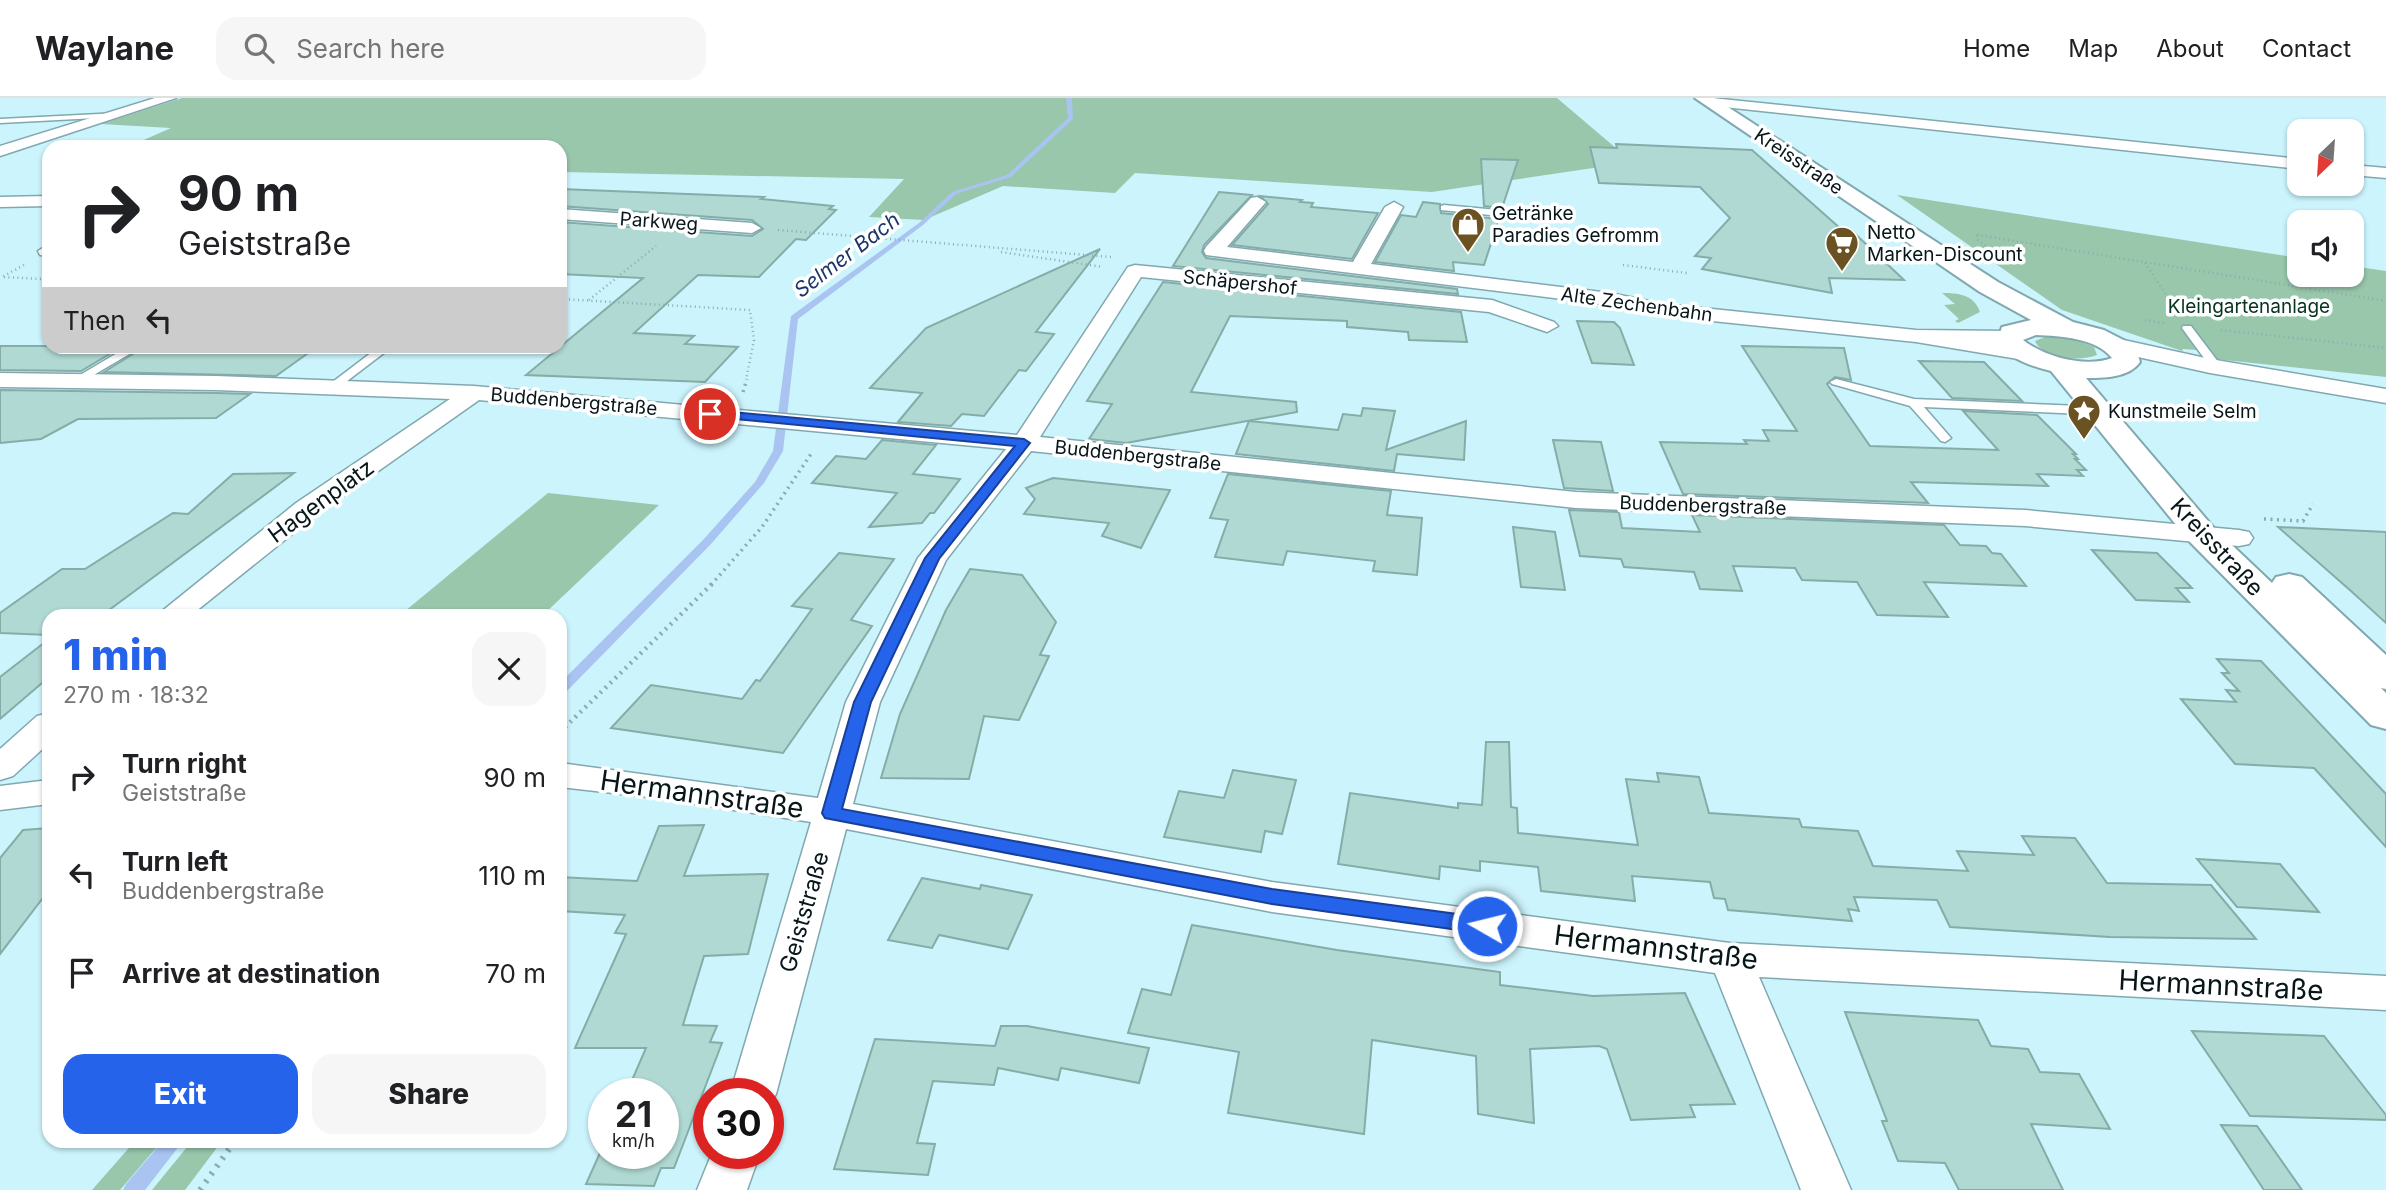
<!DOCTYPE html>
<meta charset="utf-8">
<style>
body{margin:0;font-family:Inter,sans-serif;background:#f6f6f6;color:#202124;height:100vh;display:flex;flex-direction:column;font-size:26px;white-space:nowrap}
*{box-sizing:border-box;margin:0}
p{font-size:23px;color:#757577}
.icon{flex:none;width:38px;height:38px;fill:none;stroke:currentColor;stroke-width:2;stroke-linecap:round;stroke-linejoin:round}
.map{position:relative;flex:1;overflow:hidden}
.sheet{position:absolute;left:42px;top:511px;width:525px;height:539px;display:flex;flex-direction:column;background:#fff;border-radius:21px;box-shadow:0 2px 5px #0004}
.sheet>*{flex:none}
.banner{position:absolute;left:42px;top:42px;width:525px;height:214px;border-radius:21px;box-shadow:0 2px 5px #0004;background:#fff;color:#202124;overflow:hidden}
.needle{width:46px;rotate:205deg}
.tools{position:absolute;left:2287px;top:21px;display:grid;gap:14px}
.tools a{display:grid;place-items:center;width:77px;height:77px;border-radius:14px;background:#fff;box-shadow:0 2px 5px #0004;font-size:35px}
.speed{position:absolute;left:588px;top:980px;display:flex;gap:14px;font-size:35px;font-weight:700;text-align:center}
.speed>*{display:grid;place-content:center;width:91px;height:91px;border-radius:50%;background:#fff;box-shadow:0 2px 5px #0004;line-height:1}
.speed small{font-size:18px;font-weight:400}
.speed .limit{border:10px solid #d22;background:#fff;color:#111}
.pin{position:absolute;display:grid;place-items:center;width:60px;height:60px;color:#fff;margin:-30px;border:4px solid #fff;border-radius:50%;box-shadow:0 2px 7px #0007}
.me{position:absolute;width:77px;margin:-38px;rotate:278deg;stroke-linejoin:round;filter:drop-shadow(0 0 5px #0008)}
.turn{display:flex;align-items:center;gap:24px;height:147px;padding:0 21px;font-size:32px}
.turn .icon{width:91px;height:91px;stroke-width:2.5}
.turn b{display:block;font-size:49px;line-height:60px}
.then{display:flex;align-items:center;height:66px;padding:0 21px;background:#0003;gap:14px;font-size:26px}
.round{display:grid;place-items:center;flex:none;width:74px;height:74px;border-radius:21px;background:#f6f6f6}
.summary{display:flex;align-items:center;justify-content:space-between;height:119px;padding:0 21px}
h1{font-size:42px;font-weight:800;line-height:52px;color:#2563eb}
.cta{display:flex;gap:14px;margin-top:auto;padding:14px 21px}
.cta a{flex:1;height:80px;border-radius:21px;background:#2563eb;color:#fff;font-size:28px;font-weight:800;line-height:80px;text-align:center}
.cta a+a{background:#f6f6f6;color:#202124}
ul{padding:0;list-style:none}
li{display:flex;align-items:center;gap:21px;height:98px;padding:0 21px}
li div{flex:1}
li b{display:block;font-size:26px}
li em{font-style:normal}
header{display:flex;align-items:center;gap:42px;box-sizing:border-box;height:98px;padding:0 35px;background:#fff;border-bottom:2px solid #e0e0e0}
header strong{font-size:33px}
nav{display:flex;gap:38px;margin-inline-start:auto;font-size:24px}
.search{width:490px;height:63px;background:#f6f6f6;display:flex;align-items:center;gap:18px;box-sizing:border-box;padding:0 24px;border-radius:21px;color:#757577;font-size:26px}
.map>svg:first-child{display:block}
.green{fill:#98c7ac}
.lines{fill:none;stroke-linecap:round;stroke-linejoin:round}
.stream{fill:#aac4f1;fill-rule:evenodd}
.building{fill:#b0d9d3;stroke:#85aca6;stroke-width:2}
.lane-casing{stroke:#81a8af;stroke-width:3}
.street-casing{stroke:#81a8af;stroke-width:3}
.primary-casing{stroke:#81a8af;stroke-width:4}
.path-far3{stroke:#8babb2;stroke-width:2.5;stroke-dasharray:1 3.5;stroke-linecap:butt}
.path-far2{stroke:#8babb2;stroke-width:3.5;stroke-dasharray:2 4.5;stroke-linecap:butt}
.path-far1{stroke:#8babb2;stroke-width:4.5;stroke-dasharray:2 5;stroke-linecap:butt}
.path{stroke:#8babb2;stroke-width:6;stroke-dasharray:2.5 7;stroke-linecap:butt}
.lane{fill:#fff;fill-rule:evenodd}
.street{fill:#fff;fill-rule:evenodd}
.primary{fill:#fff;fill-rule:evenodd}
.route{fill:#2563eb;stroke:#184099;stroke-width:2}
.labels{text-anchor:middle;stroke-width:7;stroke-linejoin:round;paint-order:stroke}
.far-street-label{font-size:19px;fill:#071619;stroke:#fff}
.far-poi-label{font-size:19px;fill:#071619;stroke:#fff;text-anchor:start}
.far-park-label{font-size:19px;fill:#053320;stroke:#fff}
.far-water-label{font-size:21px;font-style:italic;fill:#1a366c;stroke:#fff}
.street-label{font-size:23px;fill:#071619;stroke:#fff}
.near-street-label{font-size:28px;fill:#071619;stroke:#fff}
</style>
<header>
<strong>Waylane</strong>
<div class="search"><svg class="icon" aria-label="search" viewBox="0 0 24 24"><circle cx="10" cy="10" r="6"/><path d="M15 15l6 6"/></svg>Search here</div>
<nav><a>Home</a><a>Map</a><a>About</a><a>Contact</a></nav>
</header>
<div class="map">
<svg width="2386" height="1092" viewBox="0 0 2386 1092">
<rect width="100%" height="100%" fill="#ccf4fd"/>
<g class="green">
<path d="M182,0H1557L1617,51L1694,55L1432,94L1135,75L1115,95L1003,88L924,122L869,119L904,81L560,74V49H128L171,30L101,26Z"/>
<path d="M1897,97L2299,160L2300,177H2352V168L2386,173V279L2215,261L2210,253L2183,251L2182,253L2062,212Z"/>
<path d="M1942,195C1957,195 1974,196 1980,214L1958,225L1955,223L1959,221L1944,207L1955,206Z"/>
<path d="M2048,238L2074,241L2094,249L2097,257C2080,264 2043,261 2035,243Z"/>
<path d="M548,395L659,407L542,518H399Z"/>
<path d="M135,1043H162L120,1092H92Z"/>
<path d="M192,1043H222L185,1092H152Z"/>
</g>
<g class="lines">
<g class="stream">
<path d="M1066,0H1072L1073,21L1011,79L956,96L923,127L798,221L783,353L764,385L711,446L565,595L560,596V585L703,442L755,384L773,353L791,218L919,125L952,94L1007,77L1068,20Z"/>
<path d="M163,1043H183L145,1092H123L126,1086Z"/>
</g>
</g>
<g class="building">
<path d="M1616,46L1752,52L1841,131H1850L1904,182L1829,180L1832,195L1702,171L1711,160L1695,158L1730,120L1700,89L1599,85L1590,49L1617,50Z"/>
<path d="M1481,61L1518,62L1502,110L1484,108Z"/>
<path d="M560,91L764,99L761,101L833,108L829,111L836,112L806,142L796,141L759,179L698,177L634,235L694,238L685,246L738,249L705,284L526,277L643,180L560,176V124L752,138L763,131L752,122L560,108Z"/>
<path d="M1219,94L1252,97L1204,147L1202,154L1206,160L1457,191L1458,196L1173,168Z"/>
<path d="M1260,98L1302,102L1300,104L1313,105L1311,109L1378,115L1352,161L1232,147L1268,106Z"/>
<path d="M1423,104L1440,106L1441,115L1499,121L1484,167L1453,164L1454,173L1375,164L1401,117L1416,119Z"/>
<path d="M1100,151L1036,234L1054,236L1026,273L1019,272L984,318L962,316L951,328L898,324L922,295L870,290L926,230Z"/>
<path d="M1163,184L1461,214L1467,244L1409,242L1408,234L1347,229V223L1230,218L1191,294L1296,304L1297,314L1126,345L1089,341L1112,306L1087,303Z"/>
<path d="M1577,223L1614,224L1620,230L1634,267L1592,265Z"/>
<path d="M0,248H123L81,273L0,272Z"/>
<path d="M146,248H318L276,278L104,274Z"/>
<path d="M1742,248L1844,250L1851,282L1835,279L1827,286L1870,348L1998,352L1963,313L2037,317L2076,356H2073L2078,361H2075L2086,372H2077L2083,378L2037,376L2048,388L1911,384L1928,405L1683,396L1660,344L1747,346L1744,342L1769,343L1763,332L1797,333Z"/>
<path d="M1919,263L1984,264L2022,303L1952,300Z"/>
<path d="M0,292L216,295L250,296L216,320L78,321L41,341L0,345Z"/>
<path d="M1363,310L1395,313L1386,352L1466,323L1464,362L1397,356L1394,373L1236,356L1249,323L1338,332L1343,316L1361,318Z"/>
<path d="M882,342L936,347L913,376L960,381L934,415H930L922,425L869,429L897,395L812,385L836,358L866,361Z"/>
<path d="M1553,342L1601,344L1613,393L1564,390Z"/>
<path d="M294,375L101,518H49V537L0,535V515L62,471H85L173,415L188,416L233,376Z"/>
<path d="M1228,376L1391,393L1387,417L1422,420L1417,477L1373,473L1375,463L1287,453L1283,467L1215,459L1228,422L1210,420Z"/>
<path d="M1053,380L1170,392L1141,450L1102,438L1109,425L1024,416L1035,401L1026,390Z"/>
<path d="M1569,412L1619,414L1622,430L1700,434L1692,417L1944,427L1960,447L1986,448L1992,455L2001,456L2026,488L1924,484L1948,519L1877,517L1857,484L1802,482L1795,470L1733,468L1742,493L1700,491L1694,474L1624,469L1621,461L1580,458Z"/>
<path d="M1513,429L1555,434L1565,492L1521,489Z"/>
<path d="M2278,429L2386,434V525L2351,493Z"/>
<path d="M2092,452L2157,455L2192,490H2176L2189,504L2136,502Z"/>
<path d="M839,455L894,461L851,522L872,528L783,655L611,630L651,587L742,601L756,582L760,583L812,511L792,508Z"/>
<path d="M970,471L1022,477L1056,524L1040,557L1049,558L1019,622L984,618L969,681L881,680L900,616L946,512Z"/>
<path d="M49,541V579L0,621V579Z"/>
<path d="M2217,561L2261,563L2386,696V749L2314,670L2235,666L2181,601L2236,604L2226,592L2239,593L2222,575H2229Z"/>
<path d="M1486,644H1509L1511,709L1517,710L1518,735L1638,747L1626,681L1659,684L1657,675L1699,679L1709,715L1799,721L1802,729L1858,733L1873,768L1968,773L1957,753L2034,757L2022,738L2075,740L2107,785L2211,787L2256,841L2110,839L1950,829L1937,802L1854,799L1859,813L1848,811L1852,823L1728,812L1725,801L1714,800L1710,784L1632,778L1635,803L1541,793L1538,769L1480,763V773L1440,768L1439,781L1338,766L1350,695L1458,710V705L1482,707Z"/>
<path d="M1233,672L1296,682L1282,736L1265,733L1261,754L1164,739L1179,693L1224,700Z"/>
<path d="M704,727L684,778L768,776L748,856L704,858L683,927L717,928L710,944L722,945L674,1070H661L654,1088L586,1086L604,1046V1055H663V996H626L646,950H575L626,836L615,835L625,817L560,813V779L637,783L659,728Z"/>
<path d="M49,730V792L0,856V760L23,732Z"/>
<path d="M2197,761L2280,766L2319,814L2237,809Z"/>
<path d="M922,780L980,791L981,787L1032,797L1008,851L939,837L932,850L888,842Z"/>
<path d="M1192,827L1337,852L1500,874V887L1593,898L1685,895L1735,1006L1690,1007L1695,1019L1631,1022L1607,951L1599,948L1530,951L1534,1025L1478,1016L1476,958L1372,942L1364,1036L1228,1015L1239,954L1128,935L1142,891L1171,897Z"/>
<path d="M1845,914L1978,922L1991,948L2028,951L2040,974L2079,976L2110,1031L2031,1026L2063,1092H1959L1945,1065L1898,1063L1882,1023H1887Z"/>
<path d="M1001,928H1027L1149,950L1139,985L1061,970L1058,982L998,970L994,987L933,983L917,1045L935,1046L928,1077L834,1071L875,941L995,948Z"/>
<path d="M2192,933L2324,938L2386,1017V1022L2250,1018Z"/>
<path d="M2221,1027L2257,1028L2302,1092H2264Z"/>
</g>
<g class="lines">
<defs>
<g id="lane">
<path d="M119,15L116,19L0,25V21Z"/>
<path d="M1444,107L1519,114L1523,117L1519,120L1441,112V108Z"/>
<path d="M2183,228H2191L2222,269L2220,271H2212L2182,230Z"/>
<path d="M129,248H143L80,285L70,283Z"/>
<path d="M380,248H393L338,290H330V286Z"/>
<path d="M1836,281L1914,301L2130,310L2136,314L2130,318L1924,309L1951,340L1945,344L1941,343L1910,308L1832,286L1830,284Z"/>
</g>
<g id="street">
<path d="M155,0H176L0,58V48Z"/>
<path d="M1712,0L2300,61V71L1705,7V1Z"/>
<path d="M2352,67L2386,70V80L2352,77Z"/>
<path d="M49,98V108L0,109V99Z"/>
<path d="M1257,99L1266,104L1227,149L1353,164L1385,109L1394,104L1403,109L1371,166L1610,195L1664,206L1916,232L2009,233L2020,239L2017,244L2005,245L2032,250L2035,255L2024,262L1916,244L1664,218L1610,207L1206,157L1204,153L1206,149L1251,100Z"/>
<path d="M560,111L752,125L761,130L752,135L560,121Z"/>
<path d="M49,146V158L40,157L38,153Z"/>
<path d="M1135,167L1492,202L1554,224L1558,228L1547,234L1489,214L1141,179L1040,339L1576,394L2025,412L2239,432L2249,434L2253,440L2249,446L2239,448L2025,428L1576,410L1031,353L946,462L880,604L853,706L1272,784L1730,845L2386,878V912L1759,879L1851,1092H1801L1715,875L1272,814L846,731L776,996L768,1010V996H730L811,724L657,700L560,689V665L818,700L846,604L918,460L1006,351L479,302L316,417L190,518H156L296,405L450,301L216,292L0,289V275L216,278L474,288L1017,337L1128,169Z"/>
<path d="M2119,241L2210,261L2386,291V305L2210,275L2111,253L2108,248L2111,243Z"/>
<path d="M49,615V645L13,678L0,682V651L37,618Z"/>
<path d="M49,682V706L0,712V688Z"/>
<path d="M712,1055H760L747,1092H697Z"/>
</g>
<path id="primary" d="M1695,0H1714L1998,184L2073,224L2104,232L2135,248L2140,264C2129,280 2103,280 2086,280L2214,430L2272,485L2276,479L2289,476L2302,479L2386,557V591L2381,590L2386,595V631L2371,627L2190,444L2051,273C2031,268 2009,261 1997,244L2002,229L2031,222L1980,194ZM2036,237C2061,238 2096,240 2112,260C2085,270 2045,259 2023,242Z"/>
</defs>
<use href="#lane" class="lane-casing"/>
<use href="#street" class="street-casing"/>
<use href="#primary" class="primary-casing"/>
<g class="path-far3">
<path d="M778,132L1111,159"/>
<path d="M1977,137L1978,142L1991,151"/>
<path d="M1977,137L2386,203"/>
<path d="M1001,154L1103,169"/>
<path d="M2145,165L2177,213"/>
<path d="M24,167L2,179L41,181"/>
<path d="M1623,167L1687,175"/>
<path d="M560,201L750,212L754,242L746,282"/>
<path d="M589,202L656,148"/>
<path d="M2145,222L2164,225"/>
<path d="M2221,232L2386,250"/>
</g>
<g class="path-far2">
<path d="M743,294L747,281"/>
<path d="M2264,421L2303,423L2313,406"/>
<path d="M711,487L762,429L813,353"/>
</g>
<path class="path-far1" d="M560,634L713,485"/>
<path class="path" d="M200,1092L235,1043"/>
<use href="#lane" class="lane"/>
<use href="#street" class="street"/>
<use href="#primary" class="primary"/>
</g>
<path class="route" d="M710,312L1024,341L1030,345L939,461L871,604L842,711L1272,791L1487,820L1495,822L1498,828L1495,833L1487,836L1272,806L825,720L822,715L854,604L925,460L1015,348L705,318V313Z"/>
<defs>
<symbol id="shop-pin" viewBox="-11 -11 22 30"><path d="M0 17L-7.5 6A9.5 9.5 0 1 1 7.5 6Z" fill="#6a5222" stroke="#fff"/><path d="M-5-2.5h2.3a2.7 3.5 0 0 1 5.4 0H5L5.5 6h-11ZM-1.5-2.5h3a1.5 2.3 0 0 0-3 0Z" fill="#fff"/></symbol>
<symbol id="supermarket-pin" viewBox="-11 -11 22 30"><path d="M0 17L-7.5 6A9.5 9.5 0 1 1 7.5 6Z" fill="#6a5222" stroke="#fff"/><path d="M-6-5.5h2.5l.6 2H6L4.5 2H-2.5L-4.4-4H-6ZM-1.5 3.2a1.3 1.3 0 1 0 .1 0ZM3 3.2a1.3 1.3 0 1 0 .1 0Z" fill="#fff"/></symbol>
<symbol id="sight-pin" viewBox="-11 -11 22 30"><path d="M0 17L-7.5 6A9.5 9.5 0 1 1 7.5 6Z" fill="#6a5222" stroke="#fff"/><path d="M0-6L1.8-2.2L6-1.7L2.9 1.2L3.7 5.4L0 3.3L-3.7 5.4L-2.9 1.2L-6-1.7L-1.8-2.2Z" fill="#fff"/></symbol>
</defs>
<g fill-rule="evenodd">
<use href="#shop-pin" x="1449" y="107" width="38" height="52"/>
<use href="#supermarket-pin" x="1823" y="126" width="38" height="52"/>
<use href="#sight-pin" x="2065" y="294" width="38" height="52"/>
</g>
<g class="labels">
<g class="far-street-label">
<text transform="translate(1799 63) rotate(34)" y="7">Kreisstraße</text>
<text transform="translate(659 123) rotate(4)" y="7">Parkweg</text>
<text transform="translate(1240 184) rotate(6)" y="7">Schäpershof</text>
<text transform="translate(1637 206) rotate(8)" y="7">Alte Zechenbahn</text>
<text transform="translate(574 303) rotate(5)" y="7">Buddenbergstraße</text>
<text transform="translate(1138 357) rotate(6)" y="7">Buddenbergstraße</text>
<text transform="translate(1703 407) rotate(2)" y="7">Buddenbergstraße</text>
</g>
<g class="far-poi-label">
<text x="1492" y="122">Getränke<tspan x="1492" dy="22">Paradies Gefromm</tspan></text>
<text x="1867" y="141">Netto<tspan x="1867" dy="22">Marken-Discount</tspan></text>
<text x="2108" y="320">Kunstmeile Selm</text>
</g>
<g class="far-park-label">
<text x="2249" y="215">Kleingartenanlage</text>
</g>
<g class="far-water-label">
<text transform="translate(847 157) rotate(-37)" y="7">Selmer Bach</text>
</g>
<g class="street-label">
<text transform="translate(321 403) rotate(-36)" y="8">Hagenplatz</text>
<text transform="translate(2217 449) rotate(47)" y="8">Kreisstraße</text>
<text transform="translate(804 814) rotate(-74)" y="8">Geiststraße</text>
</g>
<g class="near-street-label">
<text transform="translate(702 696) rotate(8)" y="10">Hermannstraße</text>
<text transform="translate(1656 849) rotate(7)" y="10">Hermannstraße</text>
<text transform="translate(2221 887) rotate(3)" y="10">Hermannstraße</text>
</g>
</g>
</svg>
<div class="tools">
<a><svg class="needle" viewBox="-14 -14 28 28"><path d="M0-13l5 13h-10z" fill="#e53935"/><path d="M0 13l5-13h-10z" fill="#757577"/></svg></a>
<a><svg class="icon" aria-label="sound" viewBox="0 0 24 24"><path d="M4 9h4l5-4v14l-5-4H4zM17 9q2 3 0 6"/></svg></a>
</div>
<div class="speed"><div>21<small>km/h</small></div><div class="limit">30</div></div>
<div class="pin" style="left:710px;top:316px;background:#d93025"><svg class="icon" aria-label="arrive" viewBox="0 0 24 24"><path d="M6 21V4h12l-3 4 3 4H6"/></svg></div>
<svg class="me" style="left:1487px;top:828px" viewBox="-20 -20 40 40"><circle r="17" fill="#2563eb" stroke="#fff" stroke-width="3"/><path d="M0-11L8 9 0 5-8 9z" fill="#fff"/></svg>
<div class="banner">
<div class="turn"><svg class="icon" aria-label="right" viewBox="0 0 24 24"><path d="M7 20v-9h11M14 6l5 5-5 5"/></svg><div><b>90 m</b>Geiststraße</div></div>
<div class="then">Then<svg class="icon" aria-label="left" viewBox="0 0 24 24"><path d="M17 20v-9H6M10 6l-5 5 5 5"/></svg></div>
</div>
<section class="sheet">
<div class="summary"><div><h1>1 min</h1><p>270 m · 18:32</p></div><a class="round"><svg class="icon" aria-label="close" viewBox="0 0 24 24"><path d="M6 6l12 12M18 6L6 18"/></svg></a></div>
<ul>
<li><svg class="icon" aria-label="right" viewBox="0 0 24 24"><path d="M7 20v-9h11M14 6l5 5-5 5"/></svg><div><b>Turn right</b><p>Geiststraße</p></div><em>90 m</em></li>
<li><svg class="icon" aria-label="left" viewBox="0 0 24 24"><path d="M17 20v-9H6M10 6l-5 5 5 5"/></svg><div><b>Turn left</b><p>Buddenbergstraße</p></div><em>110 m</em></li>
<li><svg class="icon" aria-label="arrive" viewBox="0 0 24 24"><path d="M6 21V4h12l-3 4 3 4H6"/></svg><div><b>Arrive at destination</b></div><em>70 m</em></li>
</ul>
<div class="cta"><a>Exit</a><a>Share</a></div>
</section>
</div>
